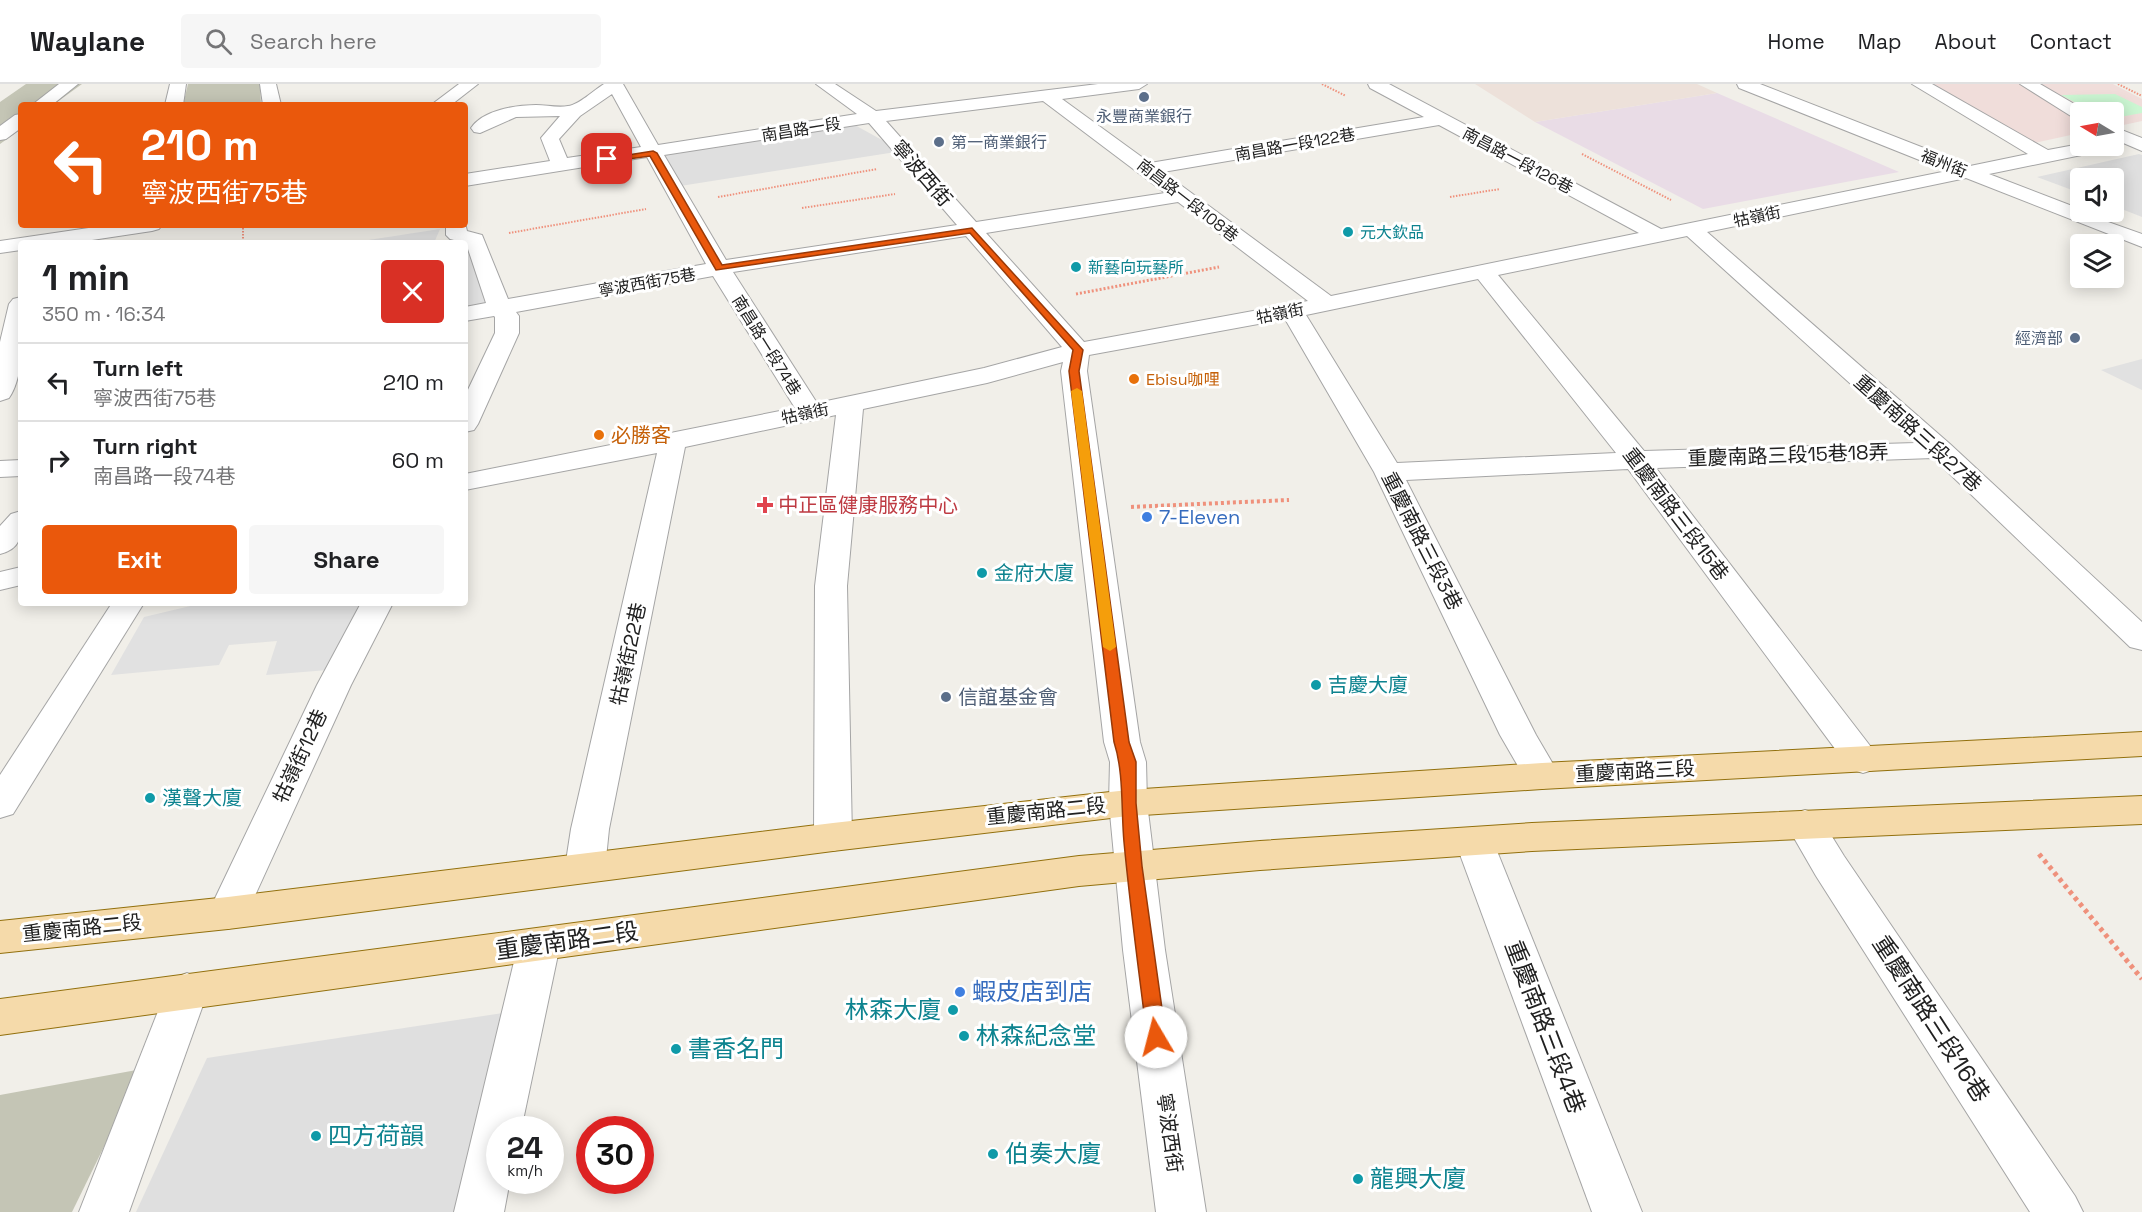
<!DOCTYPE html>
<meta charset="utf-8">
<style>
body{margin:0;font-family:"Space Grotesk","Noto Sans TC",sans-serif;background:#f6f6f6;color:#202124;height:100vh;display:flex;flex-direction:column;font-size:22px;white-space:nowrap}
*{box-sizing:border-box;margin:0}
p{font-size:20px;color:#757577}
.icon{flex:none;width:33px;height:33px;fill:none;stroke:currentColor;stroke-width:2;stroke-linecap:round;stroke-linejoin:round}
.map{position:relative;flex:1;overflow:hidden}
.panel{position:absolute;left:18px;top:156px;width:450px;height:366px;display:flex;flex-direction:column;background:#fff;border-radius:6px;box-shadow:0 3px 15px #0003}
.panel>*{flex:none}
.banner{position:absolute;left:18px;top:18px;width:450px;height:126px;border-radius:6px;box-shadow:0 3px 15px #0003;background:#ea580c;color:#fff;overflow:hidden}
.needle{width:39px;rotate:280deg}
.fabs{position:absolute;left:2070px;top:18px;display:grid;gap:12px}
.fabs a{display:grid;place-items:center;width:54px;height:54px;border-radius:6px;background:#fff;box-shadow:0 3px 15px #0003;font-size:30px}
.speed{position:absolute;left:486px;top:1032px;display:flex;gap:12px;font-size:30px;font-weight:700;text-align:center}
.speed>*{display:grid;place-content:center;width:78px;height:78px;border-radius:50%;background:#fff;box-shadow:0 3px 15px #0003;line-height:1}
.speed small{font-size:15px;font-weight:400}
.speed .limit{border:9px solid #d22;background:#fff;color:#111}
.pin{position:absolute;display:grid;place-items:center;width:51px;height:51px;color:#fff;margin:-26px;border-radius:12px;box-shadow:0 3px 9px #0006}
.me{position:absolute;width:66px;margin:-33px;rotate:352deg;stroke-linejoin:round;filter:drop-shadow(0 0 4px #0008)}
.turn{display:flex;align-items:center;gap:21px;height:126px;padding:0 24px;font-size:27px}
.turn .icon{width:78px;height:78px;stroke-width:2.5}
.turn b{display:block;font-size:42px;line-height:51px}
.round{display:grid;place-items:center;flex:none;width:63px;height:63px;border-radius:6px;background:#f6f6f6}
.summary{display:flex;align-items:center;justify-content:space-between;height:102px;padding:0 24px}
h1{font-size:36px;font-weight:700;line-height:45px}
.primary-button{display:flex;gap:12px;margin-top:auto;padding:12px 24px}
.primary-button a{flex:1;height:69px;border-radius:6px;background:#ea580c;color:#fff;font-size:24px;font-weight:700;line-height:69px;text-align:center}
.primary-button a+a{background:#f6f6f6;color:#202124}
ul{padding:0;list-style:none}
li{display:flex;align-items:center;gap:18px;height:78px;padding:0 24px;border-top:2px solid #e0e0e0}
li div{flex:1}
li b{display:block;font-size:22px}
li em{font-style:normal}
header{display:flex;align-items:center;gap:36px;box-sizing:border-box;height:84px;padding:0 30px;background:#fff;border-bottom:2px solid #e0e0e0}
header strong{font-size:28px}
nav{display:flex;gap:33px;margin-inline-start:auto;font-size:21px}
.search{width:420px;height:54px;background:#f6f6f6;display:flex;align-items:center;gap:15px;box-sizing:border-box;padding:0 21px;border-radius:6px;color:#757577;font-size:22px}
.map>svg:first-child{display:block}
.residential{fill:#dfdfdf}
.commercial{fill:#f0ddda}
.industrial{fill:#e9dce6}
.military{fill:#ede1da}
.construction{fill:#c4c5b5}
.park{fill:#cbf6d2}
.parking{fill:#e1e1e1}
.lines{fill:none;stroke-linecap:round;stroke-linejoin:round}
.minor-casing{stroke:#a5a5a5;stroke-width:2}
.major-casing{stroke:#92700d;stroke-width:2}
.path-far3{stroke:#ef917c;stroke-width:2;stroke-dasharray:1.5 1.5;stroke-linecap:butt}
.path-far2{stroke:#ef917c;stroke-width:3;stroke-dasharray:2 2;stroke-linecap:butt}
.path-far1{stroke:#ef917c;stroke-width:4;stroke-dasharray:3 3;stroke-linecap:butt}
.path{stroke:#ef917c;stroke-width:5;stroke-dasharray:4 4;stroke-linecap:butt}
.minor{fill:#fff;fill-rule:evenodd}
.major{fill:#f5daaa;fill-rule:evenodd}
.route{fill:#ea580c;stroke:#983908;stroke-width:1.5}
.slow{fill:#f59e0b}
.service-dot{fill:#5c6f8a;stroke:#fff;stroke-width:2}
.culture-dot{fill:#0f9aa8;stroke:#fff;stroke-width:2}
.food-dot{fill:#e8710a;stroke:#fff;stroke-width:2}
.health-dot{fill:#e0444e;stroke:#fff;stroke-width:2}
.shop-dot{fill:#3f7fe0;stroke:#fff;stroke-width:2}
.labels{text-anchor:middle;stroke-width:6;stroke-linejoin:round;paint-order:stroke}
.far-service-label{font-size:16px;fill:#4e5e75;stroke:#fff}
.far-street-label{font-size:16px;fill:#212121;stroke:#fff}
.far-culture-label{font-size:16px;fill:#0d838f;stroke:#fff;text-anchor:start}
.far-food-label{font-size:16px;fill:#c56008;stroke:#fff;text-anchor:start}
.street-label{font-size:20px;fill:#212121;stroke:#fff}
.food-label{font-size:20px;fill:#c56008;stroke:#fff;text-anchor:start}
.health-label{font-size:20px;fill:#be3a42;stroke:#fff;text-anchor:start}
.shop-label{font-size:20px;fill:#366cbe;stroke:#fff;text-anchor:start}
.culture-label{font-size:20px;fill:#0d838f;stroke:#fff;text-anchor:start}
.service-label{font-size:20px;fill:#4e5e75;stroke:#fff;text-anchor:start}
.near-street-label{font-size:24px;fill:#212121;stroke:#fff}
.near-shop-label{font-size:24px;fill:#366cbe;stroke:#fff;text-anchor:start}
.near-culture-label{font-size:24px;fill:#0d838f;stroke:#fff;text-anchor:start}
</style>
<header>
<strong>Waylane</strong>
<div class="search"><svg class="icon" aria-label="search" viewBox="0 0 24 24"><circle cx="10" cy="10" r="6"/><path d="M15 15l6 6"/></svg>Search here</div>
<nav><a>Home</a><a>Map</a><a>About</a><a>Contact</a></nav>
</header>
<div class="map">
<svg width="2142" height="1128" viewBox="0 0 2142 1128">
<rect width="100%" height="100%" fill="#f1efe9"/>
<g class="residential">
<path d="M853,40L902,67L674,103L654,71Z"/>
<path d="M2139,70L2142,71V133L2114,122V94H2080V109L2037,93Z"/>
<path d="M503,929L455,1128H136L207,974Z"/>
</g>
<path class="commercial" d="M1934,0H2113L2142,15V37L2114,43V28H2080V49L2030,60Z"/>
<path class="industrial" d="M1717,9L1899,88L1703,125L1535,38Z"/>
<path class="military" d="M1475,0H1697L1717,9L1535,38Z"/>
<g class="construction">
<path d="M26,0H82L53,21H21V45L0,60V18Z"/>
<path d="M188,0H260L261,21H183Z"/>
<path d="M142,985L72,1128H0V1011Z"/>
</g>
<path class="park" d="M2115,10L2142,23V29L2114,34V28H2093L2061,11Z"/>
<g class="parking">
<path d="M440,145L434,159H349Z"/>
<path d="M466,157L491,222L465,227V159H459Z"/>
<path d="M2142,275V306L2101,286Z"/>
<path d="M203,519H365L328,586L266,591L277,557L229,561L219,581L111,591L144,533Z"/>
</g>
<g class="lines">
<defs>
<g id="minor">
<path d="M59,0H78L52,21H32Z"/>
<path d="M170,0H186L183,21H165Z"/>
<path d="M260,0H276L281,21H263Z"/>
<path d="M459,0H478L451,21H431Z"/>
<path d="M604,0H623L658,61L857,30L816,0H835L876,27L1098,0H1147L1139,5L1062,15L1150,79L1424,33L1370,4L1368,0H1389L1661,145L1947,87L1739,4L1737,0H1760L1970,82L2028,70L1912,0H1932L2048,66L2080,60V62H2105L2103,66L2096,68L1989,90L2080,125V128L2142,150V163L1966,94L1707,148L1950,360L2142,538V566L2130,563L1933,374L1656,384L1881,676L1876,685L1863,689L1850,685L1628,385L1406,396L1536,651L1560,692L1555,701L1542,705L1529,701L1500,651L1374,388L1285,235L1089,271L1087,287L1140,658L1146,678L1147,719L1165,866L1206,1128H1156L1123,866L1109,719L1110,678L1104,658L1061,287L1063,278L987,299L863,325L847,502L852,753L847,763L833,767L819,763L814,753L815,502L836,331L685,363L609,745L605,784L599,794L585,799L571,794L565,784L571,745L657,369L465,406V390L795,324L713,192L516,228L519,232V249L478,340L474,346L465,348V312L495,249V233L494,232L465,237V223L486,219L466,159L450,155L446,151V141H465V139L467,147L482,151L508,215L706,180L647,73L465,102V90L550,77L541,54L560,32L516,33L480,49L474,48L471,44C483,26 516,21 536,21C546,21 558,24 568,22C579,21 594,6 604,0ZM612,10L641,63L567,74L559,55L580,32ZM1043,17L1165,109L976,138L886,37ZM869,39L957,141L726,176L664,71ZM1439,41L1639,149L1331,212L1163,88ZM1178,118L1308,217L1084,258L986,149ZM966,152L1062,263L984,284L817,319L733,188ZM1687,152L1916,359L1644,367L1498,191ZM1478,195L1616,369L1397,379L1306,231Z"/>
<path d="M2020,0H2040L2088,28H2080V35L2074,34Z"/>
<path d="M21,30V44L6,55L0,56V42L15,31Z"/>
<path d="M2114,43L2142,54V67L2114,55Z"/>
<path d="M109,141H162L159,145L152,147L72,159H21V166L0,169V157Z"/>
<path d="M21,213C21,242 26,290 9,314L0,317V258L9,220L13,215Z"/>
<path d="M21,376V392L0,393V377Z"/>
<path d="M21,427C21,448 24,464 0,470V442L11,430Z"/>
<path d="M21,483V501L0,506V488Z"/>
<path d="M112,519H144L13,730L0,734V691Z"/>
<path d="M361,519H393L351,601L242,840L228,845L214,840L208,829L317,601Z"/>
<path d="M1805,726L1818,730L1844,772L2075,1112L2083,1128H2030L1816,792L1786,740L1792,730Z"/>
<path d="M1474,743L1488,747L1493,757L1642,1128H1592L1455,757L1460,747Z"/>
<path d="M539,845L554,849L560,861L521,1046H500V1096H510L504,1128H454L518,861L524,849Z"/>
<path d="M187,889L202,895L208,907L129,1128H79L166,907L172,895Z"/>
</g>
<g id="major">
<path d="M2142,648V672L1542,705L1128,732L833,767L228,845L0,869V837L228,813L833,739L1128,706L1542,679Z"/>
<path d="M2142,712V740L1532,767L1260,786L1079,802L0,951V915L1079,772L1260,757L1532,739Z"/>
</g>
</defs>
<use href="#minor" class="minor-casing"/>
<use href="#major" class="major-casing"/>
<g class="path-far3">
<path d="M1322,0L1346,12"/>
<path d="M2118,0L2142,12"/>
<path d="M1582,70L1671,116"/>
<path d="M718,113L877,85"/>
<path d="M1450,113L1500,105"/>
<path d="M802,124L895,110"/>
<path d="M243,141V159"/>
<path d="M509,149L646,125"/>
</g>
<path class="path-far2" d="M1076,210L1219,183"/>
<path class="path-far1" d="M1131,423L1289,416"/>
<path class="path" d="M2039,770L2142,895"/>
<use href="#minor" class="minor"/>
<use href="#major" class="major"/>
</g>
<path class="route" d="M653,67L657,69L722,181L972,144L1083,266L1079,287L1129,658L1136,678V719L1142,782L1166,953L1163,959L1156,961L1150,959L1147,953C1139,888 1130,823 1124,758C1121,725 1124,689 1114,658L1069,287L1073,266L970,149L716,186L650,72L607,78L603,75Z"/>
<path class="slow" d="M1077,304L1082,307L1116,563L1110,567L1103,563L1071,307Z"/>
<g class="service-dot">
<circle cx="1144" cy="13" r="6"/>
<circle cx="939" cy="58" r="6"/>
<circle cx="2075" cy="254" r="6"/>
<circle cx="946" cy="613" r="6"/>
</g>
<g class="culture-dot">
<circle cx="1348" cy="148" r="6"/>
<circle cx="1076" cy="183" r="6"/>
<circle cx="982" cy="489" r="6"/>
<circle cx="1316" cy="601" r="6"/>
<circle cx="150" cy="714" r="6"/>
<circle cx="953" cy="926" r="6"/>
<circle cx="964" cy="952" r="6"/>
<circle cx="676" cy="965" r="6"/>
<circle cx="316" cy="1052" r="6"/>
<circle cx="993" cy="1070" r="6"/>
<circle cx="1358" cy="1095" r="6"/>
</g>
<g class="food-dot">
<circle cx="1134" cy="295" r="6"/>
<circle cx="599" cy="351" r="6"/>
</g>
<path class="health-dot" d="M762 412h6v6h6v6h-6v6h-6v-6h-6v-6h6z"/>
<g class="shop-dot">
<circle cx="1147" cy="433" r="6"/>
<circle cx="960" cy="908" r="6"/>
</g>
<g class="labels">
<g class="far-service-label">
<text x="1144" y="38">永豐商業銀行</text>
<text x="951" y="64" text-anchor="start">第一商業銀行</text>
<text x="2063" y="260" text-anchor="end">經濟部</text>
</g>
<g class="far-street-label">
<text transform="translate(801 45) rotate(-9)" y="6">南昌路一段</text>
<text transform="translate(1295 60) rotate(-10)" y="6">南昌路一段122巷</text>
<text transform="translate(1518 76) rotate(28)" y="6">南昌路一段126巷</text>
<text transform="translate(1944 79) rotate(22)" y="6">福州街</text>
<text transform="translate(1188 116) rotate(38)" y="6">南昌路一段108巷</text>
<text transform="translate(1757 132) rotate(-12)" y="6">牯嶺街</text>
<text transform="translate(647 198) rotate(-10)" y="6">寧波西街75巷</text>
<text transform="translate(1280 229) rotate(-11)" y="6">牯嶺街</text>
<text transform="translate(767 261) rotate(58)" y="6">南昌路一段74巷</text>
<text transform="translate(805 329) rotate(-12)" y="6">牯嶺街</text>
</g>
<g class="far-culture-label">
<text x="1360" y="154">元大欽品</text>
<text x="1088" y="189">新藝向玩藝所</text>
</g>
<g class="far-food-label">
<text x="1146" y="301">Ebisu咖哩</text>
</g>
<g class="street-label">
<text transform="translate(922 89) rotate(49)" y="7">寧波西街</text>
<text transform="translate(1918 349) rotate(42)" y="7">重慶南路三段27巷</text>
<text transform="translate(1788 371) rotate(-2)" y="7">重慶南路三段15巷18弄</text>
<text transform="translate(1676 430) rotate(53)" y="7">重慶南路三段15巷</text>
<text transform="translate(1422 457) rotate(63)" y="7">重慶南路三段3巷</text>
<text transform="translate(628 570) rotate(-78)" y="7">牯嶺街22巷</text>
<text transform="translate(300 672) rotate(-65)" y="7">牯嶺街12巷</text>
<text transform="translate(1635 687) rotate(-3)" y="7">重慶南路三段</text>
<text transform="translate(1046 727) rotate(-6)" y="7">重慶南路二段</text>
<text transform="translate(82 844) rotate(-6)" y="7">重慶南路二段</text>
<text transform="translate(1170 1049) rotate(82)" y="7">寧波西街</text>
</g>
<g class="food-label">
<text x="611" y="358">必勝客</text>
</g>
<g class="health-label">
<text x="778" y="428">中正區健康服務中心</text>
</g>
<g class="shop-label">
<text x="1159" y="440">7-Eleven</text>
</g>
<g class="culture-label">
<text x="994" y="496">金府大廈</text>
<text x="1328" y="608">吉慶大廈</text>
<text x="162" y="721">漢聲大廈</text>
</g>
<g class="service-label">
<text x="958" y="620">信誼基金會</text>
</g>
<g class="near-street-label">
<text transform="translate(567 857) rotate(-8)" y="8">重慶南路二段</text>
<text transform="translate(1931 935) rotate(57)" y="8">重慶南路三段16巷</text>
<text transform="translate(1545 943) rotate(69)" y="8">重慶南路三段4巷</text>
</g>
<g class="near-shop-label">
<text x="972" y="916">蝦皮店到店</text>
</g>
<g class="near-culture-label">
<text x="941" y="934" text-anchor="end">林森大廈</text>
<text x="976" y="960">林森紀念堂</text>
<text x="688" y="973">書香名門</text>
<text x="328" y="1060">四方荷韻</text>
<text x="1005" y="1078">伯奏大廈</text>
<text x="1370" y="1103">龍興大廈</text>
</g>
</g>
</svg>
<div class="fabs">
<a><svg class="needle" viewBox="-14 -14 28 28"><path d="M0-13l5 13h-10z" fill="#e53935"/><path d="M0 13l5-13h-10z" fill="#757577"/></svg></a>
<a><svg class="icon" aria-label="sound" viewBox="0 0 24 24"><path d="M4 9h4l5-4v14l-5-4H4zM17 9q2 3 0 6"/></svg></a>
<a><svg class="icon" aria-label="layers" viewBox="0 0 24 24"><path d="M12 4l9 5-9 5-9-5zM3 14l9 5 9-5"/></svg></a>
</div>
<div class="speed"><div>24<small>km/h</small></div><div class="limit">30</div></div>
<div class="pin" style="left:607px;top:75px;background:#d93025"><svg class="icon" aria-label="arrive" viewBox="0 0 24 24"><path d="M6 21V4h12l-3 4 3 4H6"/></svg></div>
<svg class="me" style="left:1156px;top:953px" viewBox="-20 -20 40 40"><circle r="19" fill="#fff"/><path d="M0-13L10 11 0 6-10 11z" fill="#ea580c"/></svg>
<div class="banner">
<div class="turn"><svg class="icon" aria-label="left" viewBox="0 0 24 24"><path d="M17 20v-9H6M10 6l-5 5 5 5"/></svg><div><b>210 m</b>寧波西街75巷</div></div>
</div>
<section class="panel">
<div class="summary"><div><h1>1 min</h1><p>350 m · 16:34</p></div><a class="round" style="background:#d93025;color:#fff"><svg class="icon" aria-label="close" viewBox="0 0 24 24"><path d="M6 6l12 12M18 6L6 18"/></svg></a></div>
<ul>
<li><svg class="icon" aria-label="left" viewBox="0 0 24 24"><path d="M17 20v-9H6M10 6l-5 5 5 5"/></svg><div><b>Turn left</b><p>寧波西街75巷</p></div><em>210 m</em></li>
<li><svg class="icon" aria-label="right" viewBox="0 0 24 24"><path d="M7 20v-9h11M14 6l5 5-5 5"/></svg><div><b>Turn right</b><p>南昌路一段74巷</p></div><em>60 m</em></li>
</ul>
<div class="primary-button"><a>Exit</a><a>Share</a></div>
</section>
</div>
